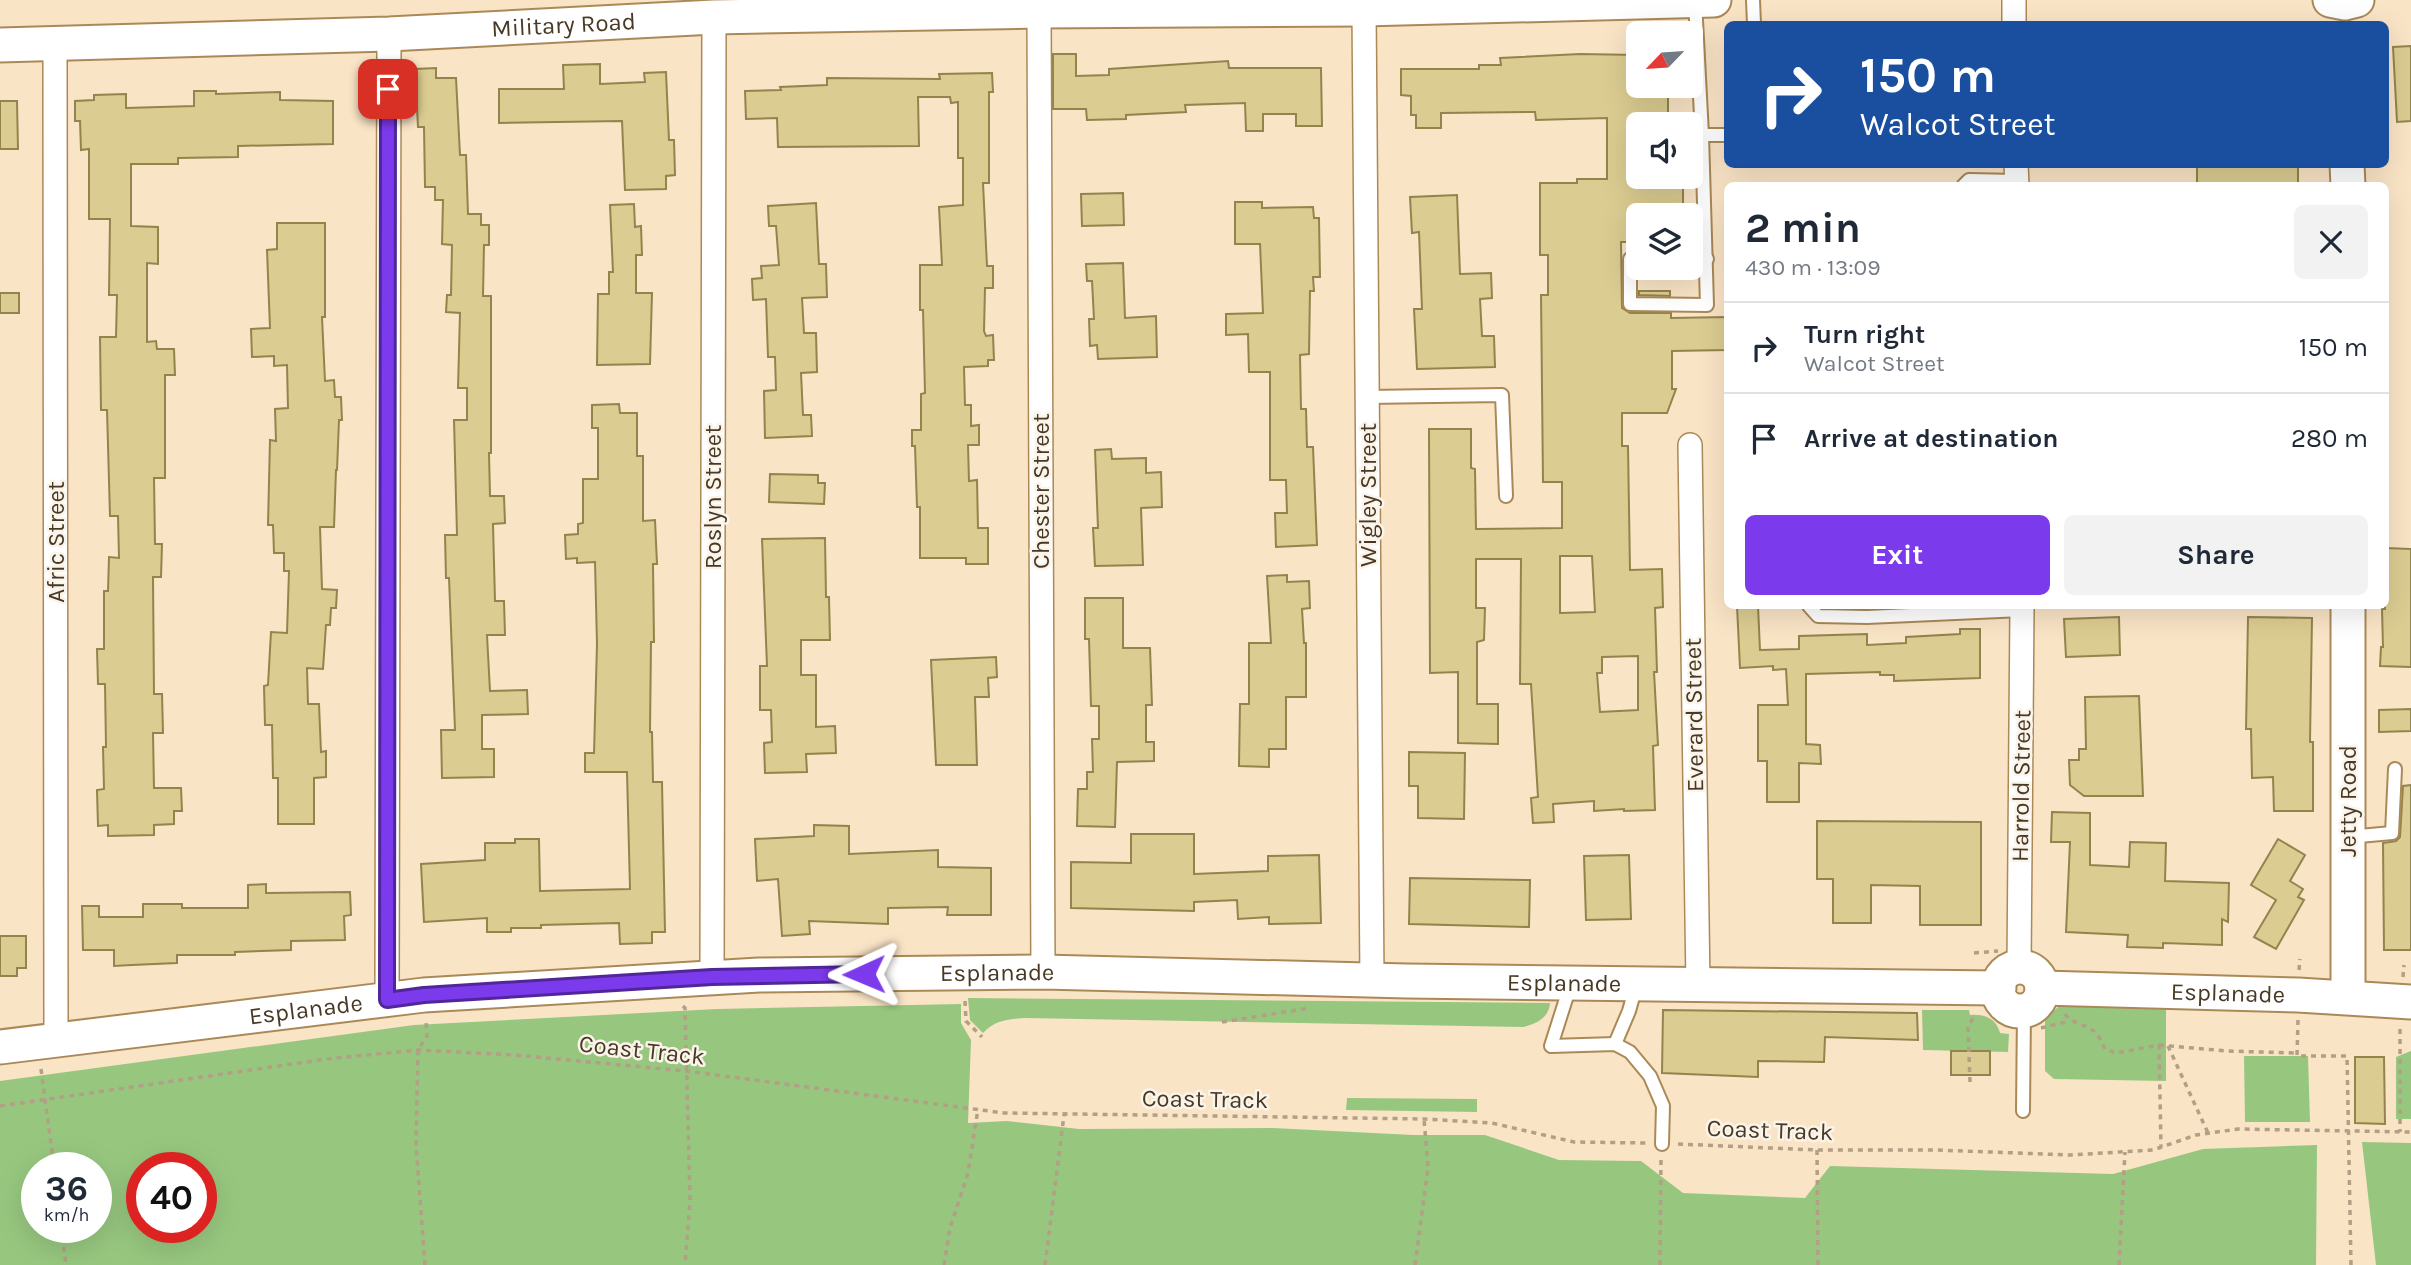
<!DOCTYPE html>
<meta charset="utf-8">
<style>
body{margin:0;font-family:Karla,sans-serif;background:#f2f2f3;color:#1f2937;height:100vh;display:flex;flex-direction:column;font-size:26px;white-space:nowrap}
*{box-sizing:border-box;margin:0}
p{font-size:23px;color:#747a83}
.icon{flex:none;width:38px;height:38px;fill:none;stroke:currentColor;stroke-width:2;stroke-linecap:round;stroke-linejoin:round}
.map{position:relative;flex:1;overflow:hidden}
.sheet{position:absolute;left:1724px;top:182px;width:665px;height:427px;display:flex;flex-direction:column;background:#fff;border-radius:10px;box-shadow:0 7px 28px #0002}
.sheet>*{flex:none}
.banner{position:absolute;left:1724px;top:21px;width:665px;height:147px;border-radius:10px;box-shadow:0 7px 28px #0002;background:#1a4fa0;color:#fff;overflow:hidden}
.needle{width:46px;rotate:245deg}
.controls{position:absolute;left:1626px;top:21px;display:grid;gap:14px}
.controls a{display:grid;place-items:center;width:77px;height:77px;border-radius:10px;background:#fff;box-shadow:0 7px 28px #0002;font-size:35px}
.speed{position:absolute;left:21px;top:1152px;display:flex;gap:14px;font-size:35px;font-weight:700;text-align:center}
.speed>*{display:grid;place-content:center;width:91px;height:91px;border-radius:50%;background:#fff;box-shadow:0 7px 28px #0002;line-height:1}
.speed small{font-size:18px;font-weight:400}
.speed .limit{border:10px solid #d22;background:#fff;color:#111}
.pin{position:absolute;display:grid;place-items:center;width:60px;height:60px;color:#fff;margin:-30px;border-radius:14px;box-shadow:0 4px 10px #0006}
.me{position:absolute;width:77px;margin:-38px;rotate:269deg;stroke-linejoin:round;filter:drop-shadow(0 0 5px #0008)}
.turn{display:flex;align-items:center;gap:24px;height:147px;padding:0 21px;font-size:32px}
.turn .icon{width:91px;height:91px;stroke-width:2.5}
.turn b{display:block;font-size:49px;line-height:60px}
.round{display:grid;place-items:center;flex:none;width:74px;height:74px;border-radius:10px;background:#f2f2f3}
.head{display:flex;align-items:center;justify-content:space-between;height:119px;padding:0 21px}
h1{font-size:42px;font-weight:700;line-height:52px}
.primary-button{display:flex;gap:14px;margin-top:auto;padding:14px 21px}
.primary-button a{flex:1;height:80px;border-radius:10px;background:#7c3aed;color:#fff;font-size:28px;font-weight:700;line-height:80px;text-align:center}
.primary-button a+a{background:#f2f2f3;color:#1f2937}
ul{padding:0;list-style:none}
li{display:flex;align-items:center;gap:21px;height:91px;padding:0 21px;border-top:2px solid #e0e1e3}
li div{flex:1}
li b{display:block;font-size:26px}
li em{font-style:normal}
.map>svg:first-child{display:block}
.green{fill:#97c77f;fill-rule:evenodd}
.building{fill:#dbcc91;stroke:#92844c;stroke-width:2;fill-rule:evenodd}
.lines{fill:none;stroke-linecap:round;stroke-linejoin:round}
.lane-casing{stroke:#ab8957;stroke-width:16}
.street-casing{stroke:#ab8957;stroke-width:26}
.secondary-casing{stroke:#ab8957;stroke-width:37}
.path{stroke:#b29f85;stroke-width:3.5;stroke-dasharray:5 5;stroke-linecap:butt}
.lane{stroke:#fff;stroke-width:12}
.street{stroke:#fff;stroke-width:23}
.secondary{stroke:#fff;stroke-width:33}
.route-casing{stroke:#51269a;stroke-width:18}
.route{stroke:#7c3aed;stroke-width:12}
.labels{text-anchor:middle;stroke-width:5;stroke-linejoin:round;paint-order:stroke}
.street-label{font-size:24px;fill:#483925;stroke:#fbf4ea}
</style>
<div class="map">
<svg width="2411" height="1265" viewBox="0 0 2411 1265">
<rect width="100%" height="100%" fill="#fae4c6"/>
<g class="green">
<path d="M968,998L1550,1003C1549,1018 1536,1024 1523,1027L1025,1018C1008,1019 995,1020 983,1033L970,1020Z"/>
<path d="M2078,1002L2166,1005V1081L2054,1079L2045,1071V1019L2058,1007Z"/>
<path d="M961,1004V1023L971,1040L968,1123L1007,1121L1079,1129L1273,1128L1413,1135H1485L1559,1160L1641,1161L1683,1193L1805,1198L1830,1166L2113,1174L2203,1149L2317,1145L2316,1265H0V1081L414,1025L717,1009ZM96,1167V1227H37V1167ZM201,1167V1227H142V1167Z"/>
<path d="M1922,1010H1969L1970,1015C1985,1014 1996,1018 2000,1033L2009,1034L2008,1052L1923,1050Z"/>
<path d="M2411,1051V1119H2396V1057Z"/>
<path d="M2244,1056H2308L2310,1122H2245Z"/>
<path d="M1347,1098L1477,1099V1112L1346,1110Z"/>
<path d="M2362,1142L2411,1143V1265H2376Z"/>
</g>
<g class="building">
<path d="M2411,46V121L2397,122L2393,47Z"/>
<path d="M1053,54H1076V76L1109,75V69L1228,61L1229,68H1321L1322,126H1296V114H1263V131H1246L1245,103L1185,105L1186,112L1126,115V119L1087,120L1086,109H1053Z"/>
<path d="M1580,54L1638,55V86H1668V124H1638V177H1668V180H1683V215H1638V242H1621L1622,308L1630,313H1671V318L1727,317V350L1672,351V389H1676L1667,413H1622V446H1628L1630,570L1662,569L1663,607L1655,608L1657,672H1654L1658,745L1653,746L1655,810L1624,811V809L1594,811V801L1553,804L1554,822L1533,823L1531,798L1538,797L1531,684H1520L1521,559H1476V608H1485L1484,640L1477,642V704H1498V744L1458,743V672L1430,673L1429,429H1471V468L1475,469L1476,529L1562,528V482H1543L1541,295H1548V255H1540V183H1577V179H1607V118L1536,120L1535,112L1441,113V128H1416V115H1411V96L1401,95V69H1479V65H1501L1500,58ZM1560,556H1592L1595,612L1560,613ZM1638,656V710L1600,712L1597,673H1602V657Z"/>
<path d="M600,64V84L645,82L644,73L666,72L669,140H674L675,175L666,176V189L625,190L622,121L499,123V89H564L563,65Z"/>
<path d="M436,68V78H456L460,155H466L468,214H481V225H489V245H484L483,296H491V453H489L490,496H504L505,523L493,524L495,601H504L505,635H487L490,691L527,690L528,714L482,715V749H494V777L442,778L441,730H455L449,578H446L445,535H457L454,420H467V388H458L460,313L446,312L447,295H451L452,245L442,244L443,200H435V187H425L424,127H418L415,69Z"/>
<path d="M992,73L993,92H989V183H983L987,266H993V288H985L984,331L986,336L993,335L994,360H988V366L964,367L965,405H971V426L979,425V445H968L969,481L977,480L978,528H988V564H966V558H920V507H917L915,446H912V430H921V394L925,393L923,310H920V265H942L939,207L963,205V158H958V102L951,103L950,97H918L919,146L778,147L777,118L746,119L745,91L781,90L780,87L827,85V78L940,79L939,74Z"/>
<path d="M194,91H216V94L280,92V100L333,101V144L238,146V157L178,158V164H131V226L158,227V264L147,263V342L156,341L157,349H174L175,375H165V478H154L155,544H162L161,577H153L154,694H162L163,733H153L154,788H181L182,811H174V824L154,825V835L108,836V825L98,826L97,790L104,789L103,747H106L105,684H98L97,649H104V591H108L109,557L119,558L118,516H110L107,410H101L100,337H116L117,295H109L110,219H89V149L81,150L80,121H75V101L94,100V95L126,94V108L194,106Z"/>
<path d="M0,101H17L18,149H0Z"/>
<path d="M2298,164V186H2197V165Z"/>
<path d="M1123,193L1124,225L1082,226L1081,194Z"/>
<path d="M1457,195L1460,274L1491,273L1492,298L1480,299L1482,336H1494L1495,367L1417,369L1414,309H1422L1419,232L1412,233L1410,197Z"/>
<path d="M1235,202H1262V208L1313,207L1314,218H1319L1320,277H1313L1314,291H1310L1309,354L1300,355L1301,409H1306L1307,447H1313L1317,545L1276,547L1275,513H1287L1286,480H1270V372H1249L1248,334L1226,335V314L1263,313L1260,244H1235Z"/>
<path d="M816,203L819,264H826L827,297L802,298L804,333H816L817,372L801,373L803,415H811L812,436L765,438L764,391L776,390L775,357H768L766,299L753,300L752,279L762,278L761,266L779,265L776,226H769L768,206Z"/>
<path d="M634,204L635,227L641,226L642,255H636V293H652L650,364L597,365L598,294H609V272H613L610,205Z"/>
<path d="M277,223H325V317H322L325,381L334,380L335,397H341L342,420H339L337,470H336L334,527H320L322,589L337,590L336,608H331L330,625H326L323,669L307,668L308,704H319L321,752L326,751V777L314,778V824H278V778H273L272,725H265L264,686L268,685L271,632L287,633L289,571H284V553H274L273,525H268L270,440L276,441L275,409L288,408L287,365L274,366V356L252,357L251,329L270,328L267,250L277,249Z"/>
<path d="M1123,263L1125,318L1156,316L1157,357L1098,359L1097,345L1090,346L1089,319H1094L1092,281H1087L1086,264Z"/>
<path d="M1639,291H1670V296L1639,295Z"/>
<rect x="0" y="293" width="19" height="20"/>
<path d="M619,404L620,413H637V456H643V521L655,520L657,564H653L654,642H651L650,732H652L653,782H662L665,932H652V943L620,944L619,923L541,925V928H511V932H487V918L424,922L421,864L485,860V843H515V839H539L540,891L630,889L627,772H585V753H594L597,644L595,562L577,563V558L566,559L565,535L578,534V524L583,523V479H598V428H592V405Z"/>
<path d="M1111,449L1112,459L1146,458V473L1161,472L1162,507L1141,508L1143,565L1095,566L1093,528H1098L1095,450Z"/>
<path d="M770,474L818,475V483H825L824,504L769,502Z"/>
<path d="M825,538L826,597H829L830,640H801V675H816V727L835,726L836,753L806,754L807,772L765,773L764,743L772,742L771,710H760V666H767L762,539Z"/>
<path d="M2385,548L2411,549V667L2380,666L2381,647H2383L2382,609H2385Z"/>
<path d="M1287,575V582L1309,581L1310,608L1302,609L1304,643H1306V697H1286V749H1269V767L1239,766L1240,704H1249V643H1271L1267,576Z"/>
<path d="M1085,598H1123V648H1150L1152,705H1146V742H1154V761L1117,762L1115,827L1077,826L1078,789H1087V772H1093L1092,739H1099V706H1091L1089,639H1085Z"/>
<path d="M1737,606H1758L1760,650L1799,649V636L1867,634V645L1906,643V637L1960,634V629H1980V678L1894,681V675H1880V672L1806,674V744L1820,745L1821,764L1799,763V802H1767V761H1758V705H1788L1786,669L1773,670V666L1740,668Z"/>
<path d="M2119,617L2120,655L2066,657L2064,619Z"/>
<path d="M2248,617L2312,618L2310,742H2313V811H2274L2273,777L2252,778L2251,729H2246Z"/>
<path d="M996,657L997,677L988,678L989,697H975L977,765H936L931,660Z"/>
<path d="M2139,696L2143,796H2084L2070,785L2069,760H2079V749H2086L2085,697Z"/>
<path d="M2411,709V731L2379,732V710Z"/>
<path d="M1409,752L1465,753L1464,819L1418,818V786H1409Z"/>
<path d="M2411,785V950H2384L2383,843L2396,841L2400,837L2403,786Z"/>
<path d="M2052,812L2090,813V865L2129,867L2130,842L2166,843L2165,881L2229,883L2228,922L2222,919V945L2163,943V948L2127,947L2128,935L2066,932L2070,842H2051Z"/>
<path d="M1817,821L1981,822V925H1920V886L1871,885V923H1833V879H1817Z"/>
<path d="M814,825L849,826V854L938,850V867L991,868V915H947L948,907L888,908V924L809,921L810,934L782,936L778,879L757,881L755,839L814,836Z"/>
<path d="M1131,834H1194V874L1268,871V856L1319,855L1321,923L1269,924V917L1238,919L1237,900L1194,902V911L1071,908V862L1131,863Z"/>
<path d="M2278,839L2305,855L2290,881L2303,889L2298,897L2304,900L2276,949L2254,937L2276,900L2251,885Z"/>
<path d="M1629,855L1631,919L1586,920L1584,856Z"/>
<path d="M1410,878L1530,880L1529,927L1409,924Z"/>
<path d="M266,884V893L350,892L351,915L344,916L345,940L291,941V950L235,952V955H177V963L132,965L114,966V950H83L82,906H99V917H143V904H182V908H248V885Z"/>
<path d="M0,936H26V968H17V976H0Z"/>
<path d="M1663,1010L1917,1013L1918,1040L1825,1037L1824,1062L1758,1061V1077L1662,1073Z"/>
<rect x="1951" y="1051" width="39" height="24"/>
<path d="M2355,1057H2384L2385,1124L2355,1123Z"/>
</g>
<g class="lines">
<defs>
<g id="lane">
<path d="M1753,0L1754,24"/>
<path d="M1702,135H1727"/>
<path d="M1963,186L1969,180L2017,181"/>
<path d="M1638,259H1630V304L1707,305L1702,135L1695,1"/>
<path d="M1690,259H1707"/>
<path d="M1367,397L1502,395L1506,496"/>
<path d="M1809,606L1818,616L1867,617L2022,610"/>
<path d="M2348,837L2392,833L2395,769"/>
<path d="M1571,983L1551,1046L1615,1044L1630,1052L1650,1076L1663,1106L1662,1144"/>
<path d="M1615,1044L1629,1011L1636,986"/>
<path d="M2023,1111L2024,1010"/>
</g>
<g id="street">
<path d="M2014,0V24"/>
<path d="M1364,9L1372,980"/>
<path d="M1039,11L1043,972"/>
<path d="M55,45L56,1040"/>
<path d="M2016,164L2017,186"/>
<path d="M1690,445L1698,985"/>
<path d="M2019,967L2022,606"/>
<path d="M712,977L714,17"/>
<path d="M387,1000L389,34"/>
</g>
<g id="secondary">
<path d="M2330,0L2345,3L2357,0"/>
<path id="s1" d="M0,45L389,34L714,17L1039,11L1364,9L1714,0"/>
<path d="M2347,164L2348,186"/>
<path d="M2348,606V997"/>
<circle cx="2020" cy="989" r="22"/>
<path id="s2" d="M2042,988L2298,995L2411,1002"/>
<path id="s3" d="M0,1047L424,995L759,975L1043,972L1407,981L1999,988"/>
</g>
</defs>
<use href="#lane" class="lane-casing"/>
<use href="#street" class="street-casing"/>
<use href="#secondary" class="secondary-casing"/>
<g class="path">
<path d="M1974,953L1998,951"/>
<path d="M2299,970L2300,959"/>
<path d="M2403,977L2404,965"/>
<path d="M965,1001L966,1021L982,1037"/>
<path d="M683,1006L685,1008L690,1201L685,1265"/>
<path d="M2065,1014C2073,1025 2087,1024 2096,1033C2100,1038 2103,1044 2105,1049L2116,1053L2159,1045L2161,1147"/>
<path d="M2298,1020L2297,1056H2347L2351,1265"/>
<path d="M1222,1022L1310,1008"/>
<path d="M2041,1028L2070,1021"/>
<path d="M2400,1029V1132"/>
<path d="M2159,1045L2227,1051L2296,1053"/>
<path d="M2168,1046L2208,1133"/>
<path d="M41,1069L54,1167"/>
<path d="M1970,1082L1968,1028L1975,1014"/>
<path d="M0,1106L327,1059L418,1050L514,1055L686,1071L1004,1113L1424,1119L1492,1123L1574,1142L1646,1143"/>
<path d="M1678,1144L1817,1150H1936L2070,1155L2153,1150L2196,1135L2238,1129L2411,1132"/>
<path d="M1817,1150L1818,1265"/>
<path d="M61,1227L66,1265"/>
<path d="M425,1265L416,1145L418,1050L427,1036L426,1022"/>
<path d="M944,1265L950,1228L968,1173L978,1109"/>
<path d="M1045,1265L1064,1115"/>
<path d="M1415,1265L1428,1168L1424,1119"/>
<path d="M1660,1265L1661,1159"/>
<path d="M2119,1265L2125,1152"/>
</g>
<use href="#lane" class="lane"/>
<use href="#street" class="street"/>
<use href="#secondary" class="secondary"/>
</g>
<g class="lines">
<defs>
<path id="route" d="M388,89L387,1000L424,995L712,977L864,974"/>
</defs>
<use href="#route" class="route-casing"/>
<use href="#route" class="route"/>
</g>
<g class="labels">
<g class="street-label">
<text dy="8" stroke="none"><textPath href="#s1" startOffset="564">Military Road</textPath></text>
<text transform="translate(1041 491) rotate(-90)" y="8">Chester Street</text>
<text transform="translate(1368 495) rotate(-90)" y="8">Wigley Street</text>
<text transform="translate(713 497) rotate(-90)" y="8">Roslyn Street</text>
<text transform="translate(56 542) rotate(-90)" y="8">Afric Street</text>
<text transform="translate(1694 715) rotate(-91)" y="8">Everard Street</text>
<text transform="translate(2021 786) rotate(-89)" y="8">Harrold Street</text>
<text transform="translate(2348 801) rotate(-90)" y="8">Jetty Road</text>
<text dy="8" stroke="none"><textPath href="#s3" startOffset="1001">Esplanade</textPath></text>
<text dy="8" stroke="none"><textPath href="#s3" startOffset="1568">Esplanade</textPath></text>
<text dy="8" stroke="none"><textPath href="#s2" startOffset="186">Esplanade</textPath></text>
<text dy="8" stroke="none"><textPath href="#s3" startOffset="308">Esplanade</textPath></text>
<text transform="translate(642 1050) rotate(6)" y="8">Coast Track</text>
<text transform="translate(1205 1099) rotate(1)" y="8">Coast Track</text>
<text transform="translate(1770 1130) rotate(2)" y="8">Coast Track</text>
</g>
</g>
</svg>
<div class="controls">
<a><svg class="needle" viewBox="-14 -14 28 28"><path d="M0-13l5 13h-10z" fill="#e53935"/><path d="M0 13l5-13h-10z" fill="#747a83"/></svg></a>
<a><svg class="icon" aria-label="sound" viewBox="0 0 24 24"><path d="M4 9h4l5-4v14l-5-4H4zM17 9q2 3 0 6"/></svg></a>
<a><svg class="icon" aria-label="layers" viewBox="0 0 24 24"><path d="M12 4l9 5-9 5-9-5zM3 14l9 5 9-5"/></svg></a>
</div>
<div class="speed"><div>36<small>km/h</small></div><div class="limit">40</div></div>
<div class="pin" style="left:388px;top:89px;background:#d93025"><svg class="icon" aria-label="arrive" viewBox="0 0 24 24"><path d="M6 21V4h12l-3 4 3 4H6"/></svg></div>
<svg class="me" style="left:864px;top:974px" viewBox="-20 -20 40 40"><path d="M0-17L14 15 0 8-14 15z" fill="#7c3aed" stroke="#fff" stroke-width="4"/></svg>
<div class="banner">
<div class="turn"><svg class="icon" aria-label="right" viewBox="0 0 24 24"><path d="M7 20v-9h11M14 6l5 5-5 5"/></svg><div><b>150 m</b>Walcot Street</div></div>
</div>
<section class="sheet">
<div class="head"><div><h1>2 min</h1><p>430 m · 13:09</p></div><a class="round"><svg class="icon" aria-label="close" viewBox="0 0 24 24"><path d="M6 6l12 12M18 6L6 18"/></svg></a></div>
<ul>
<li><svg class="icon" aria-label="right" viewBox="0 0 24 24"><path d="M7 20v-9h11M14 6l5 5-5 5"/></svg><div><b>Turn right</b><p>Walcot Street</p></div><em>150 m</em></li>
<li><svg class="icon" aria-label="arrive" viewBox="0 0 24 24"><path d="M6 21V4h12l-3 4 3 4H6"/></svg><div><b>Arrive at destination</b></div><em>280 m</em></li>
</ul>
<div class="primary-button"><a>Exit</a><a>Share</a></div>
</section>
</div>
